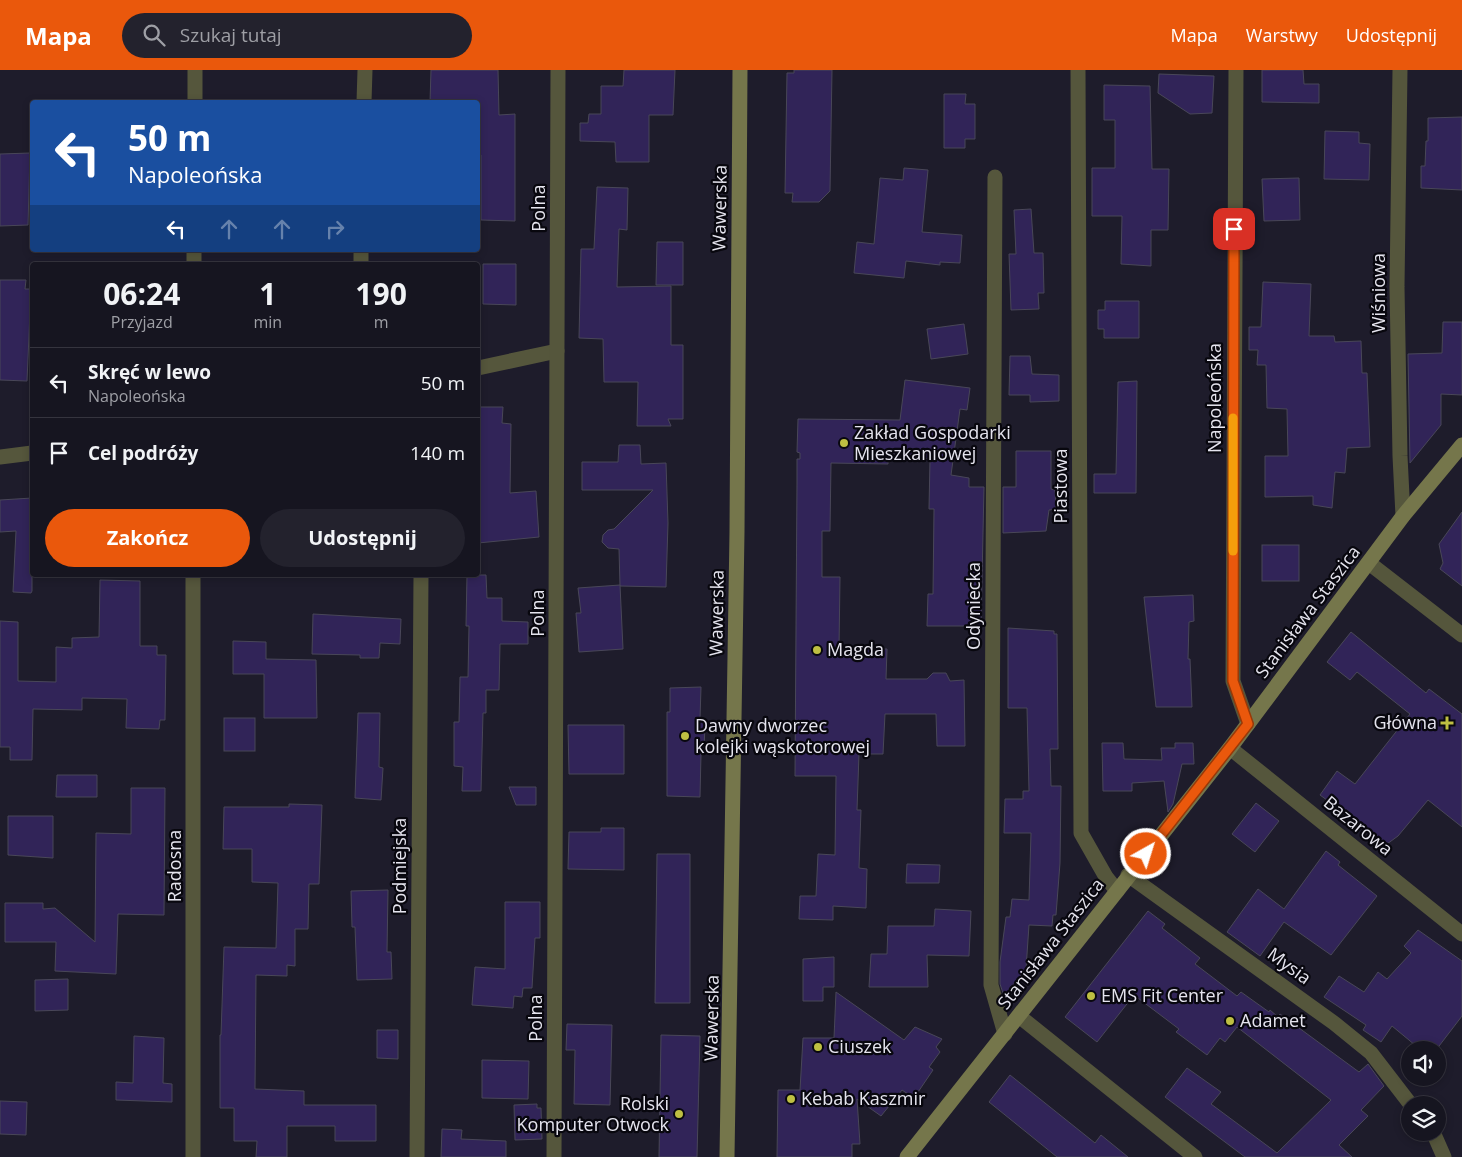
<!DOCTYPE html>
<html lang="pl">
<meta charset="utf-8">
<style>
body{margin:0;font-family:"Open Sans",sans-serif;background:#23222d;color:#f1f3f6;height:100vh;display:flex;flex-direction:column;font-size:19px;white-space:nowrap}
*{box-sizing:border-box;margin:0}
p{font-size:16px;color:#9e9fa5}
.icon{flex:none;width:28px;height:28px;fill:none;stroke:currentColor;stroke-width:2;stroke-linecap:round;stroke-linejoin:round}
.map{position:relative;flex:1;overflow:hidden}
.drawer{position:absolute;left:30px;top:192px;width:450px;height:315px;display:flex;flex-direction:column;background:#161520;border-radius:5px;box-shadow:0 2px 8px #0003,0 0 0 1px #35343e}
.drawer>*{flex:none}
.hud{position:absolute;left:30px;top:30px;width:450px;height:152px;border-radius:5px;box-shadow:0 2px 8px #0003,0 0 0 1px #35343e;background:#1a4fa0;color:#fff;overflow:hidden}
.fabs{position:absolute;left:1401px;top:971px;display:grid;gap:10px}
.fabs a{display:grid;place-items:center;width:45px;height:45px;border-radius:50%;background:#161520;box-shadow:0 2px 8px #0003,0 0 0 1px #35343e;font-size:25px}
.pin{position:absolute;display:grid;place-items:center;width:42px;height:42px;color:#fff;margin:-21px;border-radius:10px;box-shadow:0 2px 8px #0006}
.me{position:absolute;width:55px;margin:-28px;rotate:39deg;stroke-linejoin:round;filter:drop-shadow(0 0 4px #0008)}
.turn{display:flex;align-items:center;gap:18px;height:105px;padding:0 15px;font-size:22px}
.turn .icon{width:65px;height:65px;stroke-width:2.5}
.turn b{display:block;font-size:35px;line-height:42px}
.lanes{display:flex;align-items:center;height:48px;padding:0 15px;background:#0003;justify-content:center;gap:25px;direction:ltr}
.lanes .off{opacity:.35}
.eta{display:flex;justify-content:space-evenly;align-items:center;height:85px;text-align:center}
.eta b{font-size:30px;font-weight:700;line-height:35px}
.action{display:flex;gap:10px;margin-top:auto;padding:10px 15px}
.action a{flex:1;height:58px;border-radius:30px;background:#ea580c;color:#fff;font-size:20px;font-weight:700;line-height:58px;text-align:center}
.action a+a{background:#23222d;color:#f1f3f6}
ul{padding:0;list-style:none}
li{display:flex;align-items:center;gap:15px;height:70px;padding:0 15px;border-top:1px solid #35343e}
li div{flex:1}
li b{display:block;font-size:19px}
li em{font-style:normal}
header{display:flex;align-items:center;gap:30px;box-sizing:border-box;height:70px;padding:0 25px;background:#ea580c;color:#fff}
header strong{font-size:24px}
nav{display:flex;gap:28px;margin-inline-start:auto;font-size:18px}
.search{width:350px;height:45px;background:#23222d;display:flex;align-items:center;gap:12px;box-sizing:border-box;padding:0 18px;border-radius:28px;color:#9e9fa5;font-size:19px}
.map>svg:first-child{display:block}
.building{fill:#312458;stroke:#494758}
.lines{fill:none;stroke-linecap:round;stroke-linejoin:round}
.street{stroke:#55563c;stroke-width:15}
.secondary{stroke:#75764b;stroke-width:15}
.route-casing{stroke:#983908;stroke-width:12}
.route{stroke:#ea580c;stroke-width:9}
.slow{stroke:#f59e0b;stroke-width:9}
.poi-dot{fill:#bebf42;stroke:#08070e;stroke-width:2}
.labels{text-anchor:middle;stroke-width:4.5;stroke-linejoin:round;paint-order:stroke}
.street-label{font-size:18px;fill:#e5e4ee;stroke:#08070e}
.poi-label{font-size:18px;fill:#e5e4ee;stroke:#08070e;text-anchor:start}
</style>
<header>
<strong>Mapa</strong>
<div class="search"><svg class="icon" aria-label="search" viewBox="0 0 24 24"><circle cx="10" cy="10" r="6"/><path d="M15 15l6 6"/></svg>Szukaj tutaj</div>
<nav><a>Mapa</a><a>Warstwy</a><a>Udostępnij</a></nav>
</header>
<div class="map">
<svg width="1462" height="1087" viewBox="0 0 1462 1087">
<rect width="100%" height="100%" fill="#1e1c2b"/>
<g class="building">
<path d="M431,0H498L499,45L515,44V151L481,150V85H478V32H430Z"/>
<path d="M624,0H675L673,45H649V92H616L615,72L580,71V53H588L589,44H601V16H623Z"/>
<path d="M794,0H832L830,121L819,132H792L793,123H785L787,3H794Z"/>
<path d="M1262,0H1303L1304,14H1319V33L1262,32Z"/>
<path d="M1159,4L1214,6L1212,43L1190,44L1158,23Z"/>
<path d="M1104,15L1150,16L1152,99H1169L1168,160H1151V196L1121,194L1122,146H1092V98H1115V50H1104Z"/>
<path d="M944,24H966L965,34H975V69H965V78H944Z"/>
<path d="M1462,47V120L1421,118V96H1425L1426,71H1428V48Z"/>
<path d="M1325,61L1359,62V73L1370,74L1369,110L1324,109Z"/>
<path d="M30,83L28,155L0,156V84Z"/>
<path d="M904,98L928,100L922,162L962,165L960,193L940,192V195L906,191L904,208L854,203L857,172L874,174L880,108L903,110Z"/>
<path d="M1299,108L1300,150L1264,151L1262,109Z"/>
<path d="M597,117L628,118L627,160L619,159L617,217L671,216V275H683V349H668L671,356H637L638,312H604L603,269L579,268L581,179H594Z"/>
<path d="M1031,139L1034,183H1043L1044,223H1038L1039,239L1011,240L1009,184H1016L1014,140Z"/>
<path d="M657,172H683V215H656Z"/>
<path d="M483,194H516V235L483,234Z"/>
<path d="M0,210H26L25,219H31L27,311L0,310Z"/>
<path d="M1263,212L1311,214L1309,266H1334L1335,272L1361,271L1362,303H1367L1370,377L1347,378L1345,403L1335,402L1332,438L1313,435V426L1265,427V386H1288L1287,339L1267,338L1266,295H1257L1258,280H1249V257H1261Z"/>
<path d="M1105,231H1139V268H1104V259H1098V240H1105Z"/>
<path d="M1443,252H1462V325L1441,324V355L1410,393L1408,284L1442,283Z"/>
<path d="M964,254L968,284L931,289L927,259Z"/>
<path d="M1010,286H1030L1032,304L1059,305V331L1030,332V325H1009Z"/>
<path d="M905,310L970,318L967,340L960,339L951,405L969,408V417H984L981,556H927L928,524H933L934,439H929L930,389L888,383V394L831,393L830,461H822V507H840L839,579H887L886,609H927L933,603H946L950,611L964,610L965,676H937L936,644H885L883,684H859L857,740H861L859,798L867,799L866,838L833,836V850L799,849L800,826H816L818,784L835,785L836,706H795L797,412V389H800V383L797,382L798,349L900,350Z"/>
<path d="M1137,311L1136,423H1094V404H1116L1118,312Z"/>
<path d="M478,337H503L502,353L511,354L510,423L536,421L539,467L478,473Z"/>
<path d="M619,375H640L641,394L666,393L668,453L666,517L620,516L619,479L608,478L602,472L603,465L608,460L614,459L653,420H582V392H618Z"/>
<path d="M1016,381H1051V419L1055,420L1056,439L1049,440L1046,461L1003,463V417H1016Z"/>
<path d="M32,428V521L31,523L13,522L16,461L0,462V430Z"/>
<path d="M1462,442V516L1440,499L1443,493L1439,474Z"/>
<rect x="1262" y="475" width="37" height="36"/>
<path d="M467,505H486L487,528H502V551L528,552V574H500L499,620H486V643H483L481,721H462L463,697L454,696V652H459L460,607H468L469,556H466Z"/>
<path d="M100,510L140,511V576H157V585H166L165,650H160L159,659L126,658L127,629L82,628V640L33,639L32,690H10V677H0V551L18,552V611L56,612V577L72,578V568L99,567Z"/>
<path d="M620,515L623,579L579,582L576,543H581L578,518Z"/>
<path d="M1193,525L1194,551L1189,552L1188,589H1190L1192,637H1156L1144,527Z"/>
<path d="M313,544L401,549L400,574L380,573L379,588H360V585L312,584Z"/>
<path d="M1008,558L1054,561V564H1057L1058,679H1050L1051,716H1061L1060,793L1056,845H1053L1052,856L1029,855L1026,899L1004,926L1000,914V892L1006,847H1010L1012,829L1029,830L1031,763H1004L1005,729H1023V721H1029L1027,638H1008Z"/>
<path d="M1351,562L1426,623L1429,619L1462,644V757L1428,730L1398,766L1387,774L1320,725L1337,701L1355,714L1410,644L1357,602L1350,610L1327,592Z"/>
<path d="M233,571L266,572V589L316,590L317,648H264V604H233Z"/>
<path d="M701,617L700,649H705L704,684H701L700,727L667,726V642H670V618Z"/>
<path d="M358,643H380L379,697L383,698L381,730L355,728Z"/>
<rect x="224" y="648" width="31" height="33"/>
<path d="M568,655H624V704H569Z"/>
<path d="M1102,673H1123L1124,689L1162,690L1161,678H1175V673H1193L1194,694H1182L1173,734L1168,742L1164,711L1132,713V721H1103Z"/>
<path d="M57,705H97V727H56Z"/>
<path d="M509,717H536V735H516Z"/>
<path d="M131,718H165L164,845L118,844L116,904L55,901L56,872H5V833H43V839L55,838L95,872L96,763L131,764Z"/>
<path d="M1256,733L1279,751L1255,782L1232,764Z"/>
<path d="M289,734L322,735L319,814H309L308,859H295V896L287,895V906L256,905L255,1019L304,1021V1035H376V1071H335V1056H287V1087H256L257,1071H234V1038H220V965H221L224,877L276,878L278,813L252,812V779H223L224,737H289Z"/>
<path d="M8,746H53V788L8,785Z"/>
<path d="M601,758H624V800L568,799L569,762H601Z"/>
<path d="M1326,781L1340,792L1338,795L1377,826L1331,885L1284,852L1260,886L1227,862L1258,819L1284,839Z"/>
<path d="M657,784H690V933H655Z"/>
<path d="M907,794L940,795L939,813H906Z"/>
<path d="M388,820L387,882H391L392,909L357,910L355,857H352L351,821Z"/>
<path d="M505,832H540V868H535L532,918H523L522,927L514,926L513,938L472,935L475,897L505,899Z"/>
<path d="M935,839L971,841L969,886L927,885L928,917H869L871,884H887L888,856H934Z"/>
<path d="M1148,841L1165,854L1162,858L1200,888L1195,894L1237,926L1241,922L1269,942L1270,940L1278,947L1280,944L1359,1002L1368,994L1384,1016L1361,1040L1368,1046L1339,1075L1352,1087H1245L1165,1027L1187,998L1221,1022L1211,1034L1277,1083L1331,1030L1237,957L1225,972L1220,968L1207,985L1176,962L1179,959L1134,925L1097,972L1065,947Z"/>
<path d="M1418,860L1462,891V946L1436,980H1421L1392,956L1381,972L1363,960L1366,955L1324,927L1339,906L1364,922L1378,902L1387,909L1411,883L1404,876Z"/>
<path d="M834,887V917H823V931H803V889Z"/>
<path d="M68,909V940L35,941V910Z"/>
<path d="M836,922L904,970L915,957L942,969L936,977L940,982L929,997L933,1000L914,1028L902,1020L881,1046L857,1029L860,1074H852V1087H777L778,1020H800L803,968H834Z"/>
<path d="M567,954L612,955L610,1035L574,1034L575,980H566Z"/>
<path d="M377,960H398V989L377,988Z"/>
<path d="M661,965L700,966L697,1087H659Z"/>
<path d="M134,966L164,968L163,1013L172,1014V1032L116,1030V1012L133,1013Z"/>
<path d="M482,990L529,991L528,1029L482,1028Z"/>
<path d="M1010,1005L1095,1073L1101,1065L1128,1087H1057L989,1032Z"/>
<path d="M0,1031L27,1032L26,1065L0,1064Z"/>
<path d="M537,1034V1038H541L542,1069L515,1070L514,1035Z"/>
<path d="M442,1059L462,1060L461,1069L506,1071V1087H441Z"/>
</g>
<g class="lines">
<g class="street">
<path d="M1078,0L1081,763L1106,807L1117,821"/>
<path d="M1236,0L1233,611L1248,654"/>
<path d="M1400,0L1397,217L1400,386L1403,446"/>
<path d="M195,32V0"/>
<path d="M364,32L365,0"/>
<path d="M995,107L991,915L1005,964"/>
<path d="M194,195V180"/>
<path d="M361,195V180"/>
<path d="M478,298L557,281"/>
<path d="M0,387L32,383"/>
<path d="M1369,493L1462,565"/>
<path d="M193,505V1087"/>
<path d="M1230,678L1462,864"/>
<path d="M1128,805L1334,953L1371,983L1411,1035"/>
<path d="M1019,946L1195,1087"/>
<path d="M1433,1062L1444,1087"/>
<path d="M417,1087L421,505"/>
<path d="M554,1087L558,0"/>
</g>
<g class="secondary">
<path d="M727,1087L737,462L740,0"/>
<path d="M907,1087L1230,678L1403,446L1462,375"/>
</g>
</g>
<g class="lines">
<defs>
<path id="route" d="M1146,784L1248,654L1233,611L1234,159"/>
</defs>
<use href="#route" class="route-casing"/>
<use href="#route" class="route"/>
<path class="slow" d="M1233,481V348"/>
</g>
<g class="poi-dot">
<circle cx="844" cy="373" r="5"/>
<circle cx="817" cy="580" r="5"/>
<path d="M1444.5 645.5h5v5h5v5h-5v5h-5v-5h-5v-5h5z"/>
<circle cx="685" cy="666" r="5"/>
<circle cx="1091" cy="926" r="5"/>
<circle cx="1230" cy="951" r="5"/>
<circle cx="818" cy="977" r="5"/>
<circle cx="791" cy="1029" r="5"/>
<circle cx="679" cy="1044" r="5"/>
</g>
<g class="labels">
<g class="street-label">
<text transform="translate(539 138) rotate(-90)" y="6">Polna</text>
<text transform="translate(720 138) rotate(-89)" y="6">Wawerska</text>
<text transform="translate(1379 223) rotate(-90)" y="6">Wiśniowa</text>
<text transform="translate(1215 328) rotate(-90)" y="6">Napoleońska</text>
<text transform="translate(1061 416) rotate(-90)" y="6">Piastowa</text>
<text transform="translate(974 536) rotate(-90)" y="6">Odyniecka</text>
<text transform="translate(1308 542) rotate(-53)" y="6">Stanisława Staszica</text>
<text transform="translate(538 543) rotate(-90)" y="6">Polna</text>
<text transform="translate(717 543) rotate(-89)" y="6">Wawerska</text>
<text transform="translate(1358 756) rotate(39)" y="6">Bazarowa</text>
<text transform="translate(175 796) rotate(-90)" y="6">Radosna</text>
<text transform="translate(400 796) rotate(-90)" y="6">Podmiejska</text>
<text transform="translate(1051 874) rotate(-52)" y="6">Stanisława Staszica</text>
<text transform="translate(1289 896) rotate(36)" y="6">Mysia</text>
<text transform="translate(536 948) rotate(-90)" y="6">Polna</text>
<text transform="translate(712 948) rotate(-89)" y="6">Wawerska</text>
</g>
<g class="poi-label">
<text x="854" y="369">Zakład Gospodarki<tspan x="854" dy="21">Mieszkaniowej</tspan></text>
<text x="827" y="586">Magda</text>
<text x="1437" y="659" text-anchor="end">Główna</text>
<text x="695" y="662">Dawny dworzec<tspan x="695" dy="21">kolejki wąskotorowej</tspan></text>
<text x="1101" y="932">EMS Fit Center</text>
<text x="1240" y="957">Adamet</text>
<text x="828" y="983">Ciuszek</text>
<text x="801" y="1035">Kebab Kaszmir</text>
<text x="669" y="1040" text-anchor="end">Rolski<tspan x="669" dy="21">Komputer Otwock</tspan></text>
</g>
</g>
</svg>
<div class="fabs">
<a><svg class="icon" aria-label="sound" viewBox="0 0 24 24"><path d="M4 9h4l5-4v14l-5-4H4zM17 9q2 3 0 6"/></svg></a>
<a><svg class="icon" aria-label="layers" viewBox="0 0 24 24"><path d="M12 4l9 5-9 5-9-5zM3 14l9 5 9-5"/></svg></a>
</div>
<div class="pin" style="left:1234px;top:159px;background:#d93025"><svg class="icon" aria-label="arrive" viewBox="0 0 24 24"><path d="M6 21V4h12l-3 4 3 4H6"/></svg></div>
<svg class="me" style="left:1146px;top:784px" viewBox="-20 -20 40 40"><circle r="17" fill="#ea580c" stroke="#fff" stroke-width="3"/><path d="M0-11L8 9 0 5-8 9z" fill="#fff"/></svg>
<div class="hud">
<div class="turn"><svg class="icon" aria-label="left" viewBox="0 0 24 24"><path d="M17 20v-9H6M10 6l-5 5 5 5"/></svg><div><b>50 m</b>Napoleońska</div></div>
<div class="lanes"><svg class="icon" aria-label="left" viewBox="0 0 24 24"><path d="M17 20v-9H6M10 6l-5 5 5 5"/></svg><svg class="icon off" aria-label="ahead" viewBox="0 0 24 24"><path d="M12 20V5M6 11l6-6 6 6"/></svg><svg class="icon off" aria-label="ahead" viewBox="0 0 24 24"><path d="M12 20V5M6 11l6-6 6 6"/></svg><svg class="icon off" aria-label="right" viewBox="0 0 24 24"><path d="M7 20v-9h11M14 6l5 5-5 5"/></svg></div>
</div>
<section class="drawer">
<div class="eta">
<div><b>06:24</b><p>Przyjazd</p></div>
<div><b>1</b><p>min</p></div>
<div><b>190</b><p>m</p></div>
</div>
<ul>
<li><svg class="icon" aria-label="left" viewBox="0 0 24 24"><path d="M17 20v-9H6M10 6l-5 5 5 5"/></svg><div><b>Skręć w lewo</b><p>Napoleońska</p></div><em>50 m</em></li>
<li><svg class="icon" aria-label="arrive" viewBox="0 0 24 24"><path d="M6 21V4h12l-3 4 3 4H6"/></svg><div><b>Cel podróży</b></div><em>140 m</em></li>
</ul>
<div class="action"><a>Zakończ</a><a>Udostępnij</a></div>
</section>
</div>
